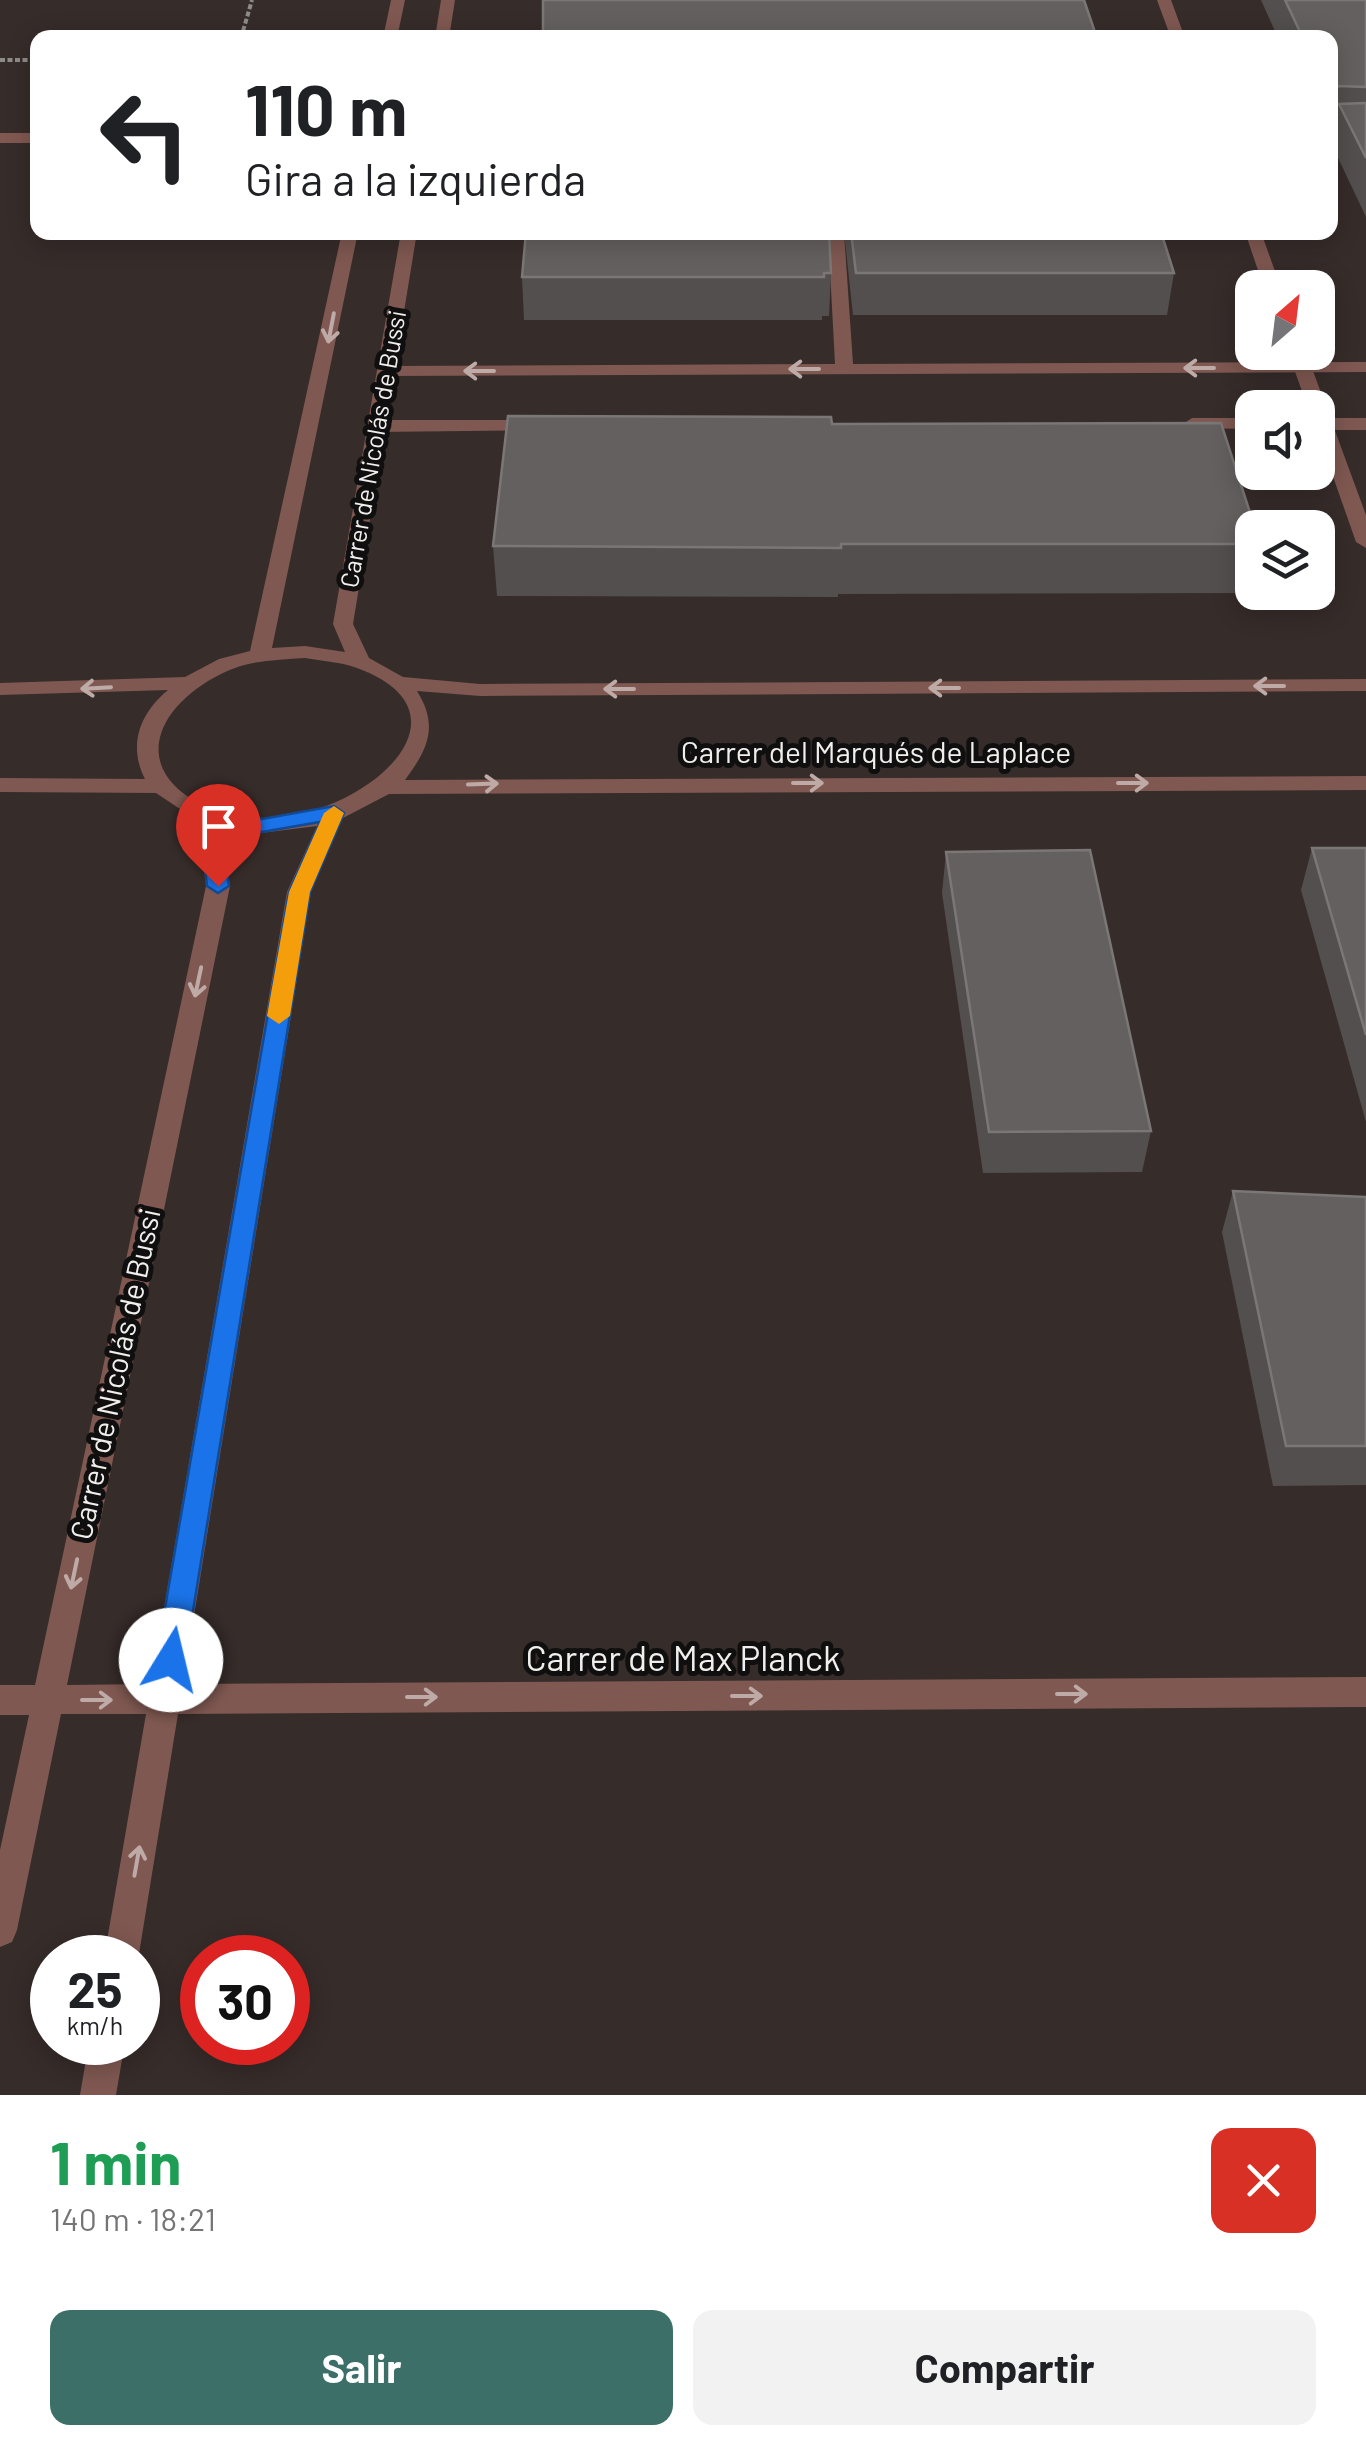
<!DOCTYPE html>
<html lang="es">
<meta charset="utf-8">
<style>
body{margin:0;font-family:Barlow,sans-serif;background:#f2f2f2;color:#202124;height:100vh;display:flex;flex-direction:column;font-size:38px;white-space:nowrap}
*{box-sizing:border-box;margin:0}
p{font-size:32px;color:#757577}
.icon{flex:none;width:55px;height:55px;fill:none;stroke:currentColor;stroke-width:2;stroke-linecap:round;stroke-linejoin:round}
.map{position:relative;height:2095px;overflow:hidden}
.sheet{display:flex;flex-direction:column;background:#fff;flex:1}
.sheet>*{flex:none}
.hud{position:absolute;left:30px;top:30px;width:1308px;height:210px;border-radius:20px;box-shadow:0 5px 25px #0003;background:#fff;color:#202124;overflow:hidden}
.needle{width:65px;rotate:28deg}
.controls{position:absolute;left:1235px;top:270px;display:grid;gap:20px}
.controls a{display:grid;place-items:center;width:100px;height:100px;border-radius:20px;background:#fff;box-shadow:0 5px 25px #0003;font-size:50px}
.speed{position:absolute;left:30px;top:1935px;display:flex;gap:20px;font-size:50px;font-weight:700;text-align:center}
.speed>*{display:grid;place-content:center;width:130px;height:130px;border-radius:50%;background:#fff;box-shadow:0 5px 25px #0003;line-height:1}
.speed small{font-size:25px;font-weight:400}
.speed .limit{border:15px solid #d22;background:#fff;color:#111}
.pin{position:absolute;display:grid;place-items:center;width:85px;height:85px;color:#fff;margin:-102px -42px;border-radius:50% 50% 50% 0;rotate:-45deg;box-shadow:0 0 10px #0007}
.pin .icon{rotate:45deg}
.me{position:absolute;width:110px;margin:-55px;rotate:9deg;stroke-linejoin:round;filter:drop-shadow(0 0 8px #0008)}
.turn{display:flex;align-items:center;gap:35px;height:210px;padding:0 50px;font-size:45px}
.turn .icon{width:130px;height:130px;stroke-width:2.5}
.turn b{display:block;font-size:70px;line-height:85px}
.round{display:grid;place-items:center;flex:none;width:105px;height:105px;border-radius:20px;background:#f2f2f2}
.overview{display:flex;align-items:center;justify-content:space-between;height:170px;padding:0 50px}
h1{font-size:60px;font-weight:700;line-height:75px;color:#1e9e55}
.action{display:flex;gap:20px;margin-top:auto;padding:20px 50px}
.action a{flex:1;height:115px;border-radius:20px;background:#3b6f68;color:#fff;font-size:40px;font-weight:700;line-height:115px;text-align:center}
.action a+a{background:#f2f2f2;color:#202124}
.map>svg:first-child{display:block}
.built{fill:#362c2a;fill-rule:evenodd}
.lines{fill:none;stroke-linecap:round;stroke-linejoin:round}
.path{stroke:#8e8b8b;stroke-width:4;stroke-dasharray:5 2.5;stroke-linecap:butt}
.lane{fill:#7f5851;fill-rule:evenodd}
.street{fill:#7f5851;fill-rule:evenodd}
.wall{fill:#534f4e}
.shaded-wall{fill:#3b3736}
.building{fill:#64605f;stroke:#7a7776;stroke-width:2.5}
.oneway{stroke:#beaba7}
.route{fill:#1a73e8;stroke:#114b97;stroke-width:2.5}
.slow{fill:#f59e0b}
.labels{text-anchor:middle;stroke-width:10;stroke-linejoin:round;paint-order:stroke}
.far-street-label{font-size:25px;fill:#f1efee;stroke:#100f0f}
.street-label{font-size:30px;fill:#f1efee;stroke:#100f0f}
.near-street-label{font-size:35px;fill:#f1efee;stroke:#100f0f}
</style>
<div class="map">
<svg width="1366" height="2095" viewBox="0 0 1366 2095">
<rect width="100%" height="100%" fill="#292525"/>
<path class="built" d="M0,0H1366V2095H0ZM38,38H1330V232H38ZM1252,288H1318V352H1252ZM1252,408H1318V472H1252ZM1252,528H1318V592H1252ZM52,1958H138V2042H52ZM202,1958H288V2042H202Z"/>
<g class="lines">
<g class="path">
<path d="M241,38L252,0"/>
<path d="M0,60H38"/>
</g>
<g class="lane">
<path d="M828,232H844L853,364L1366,362V372L386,376L377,371L386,366L835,364Z"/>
<path d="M1192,418H1252V429L1186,428L1183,424Z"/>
<rect x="1318" y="418" width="48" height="12"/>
<path d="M542,420L551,426L548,430L377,432L368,426L377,420Z"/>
</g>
<g class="street">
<path d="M391,0H405L397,38H383Z"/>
<path d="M441,0H455L449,38H435Z"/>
<path d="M1157,0H1171L1185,38H1171Z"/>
<rect x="1330" y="129" width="36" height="10"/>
<rect x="0" y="133" width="38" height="10"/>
<path d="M342,232H358L272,648L305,646L345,652L333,624L401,232H417L353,624L369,658L403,677L480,684L1366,679V691L480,696L417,691C439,726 428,749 405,780L1366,776V790L389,794L343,818L311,892L183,1684L1366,1677V1707L178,1714L138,1960L104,1958L146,1714H61L17,1930L12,1942L0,1947V1850L29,1715H0V1685H35L206,886L198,821L156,793L0,792V778L145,779C128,746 139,714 168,690L0,695V683L185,677L219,659L250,651ZM305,658C322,661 341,662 357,668C502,721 321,852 216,811C127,776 151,708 223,673C248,660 278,660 305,658ZM317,826L287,892L151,1684L67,1685L230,886L222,828L261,833Z"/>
<path d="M1245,232H1261L1281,288H1264Z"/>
<path d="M1288,352H1306L1366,515V548L1356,542L1318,434V408H1308Z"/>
<path d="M89,2042H125L116,2095H80Z"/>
</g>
</g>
<g class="wall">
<path d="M1261,0H1366V217L1331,143L1334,125H1330V38H1278Z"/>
<path d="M844,232H1161L1174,273L1167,315H853Z"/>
<path d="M831,273L829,316H822V320H524L522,277Z"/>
<path d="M832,424L1252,528V581L1250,593L838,594V597L497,596L493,546Z"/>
<path d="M1312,848H1366V1122L1301,890Z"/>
<path d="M946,852L1151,1131L1142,1172L983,1173L942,893Z"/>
<path d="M1233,1191L1366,1197V1485L1273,1486L1222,1232Z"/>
</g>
<path class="shaded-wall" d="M1338,86L1330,125V115L1334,94Z"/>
<g class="building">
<path d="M543,0H1084L1097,38H543Z"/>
<path d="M1285,0H1366V87L1338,86L1334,94L1330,85V38H1303Z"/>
<path d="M1366,103V158L1339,104Z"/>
<path d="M526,232H829L831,273H824V277H522Z"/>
<path d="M851,232H1161L1174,273H856Z"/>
<path d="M508,416L831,417L832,424L1221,423L1255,528H1252V544H841V548L493,546Z"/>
<path d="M1312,848H1366V1035Z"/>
<path d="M1090,850L1151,1131L989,1132L946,852Z"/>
<path d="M1233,1191L1366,1197V1446H1286Z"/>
</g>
<defs><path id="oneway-shaft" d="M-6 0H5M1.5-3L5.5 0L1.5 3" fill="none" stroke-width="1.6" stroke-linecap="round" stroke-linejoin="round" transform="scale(2.5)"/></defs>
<g class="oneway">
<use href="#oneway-shaft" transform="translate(331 328) rotate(101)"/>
<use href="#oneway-shaft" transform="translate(1199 368) rotate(180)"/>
<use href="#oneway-shaft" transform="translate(804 369) rotate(180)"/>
<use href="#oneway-shaft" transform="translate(479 371) rotate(180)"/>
<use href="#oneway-shaft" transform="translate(1269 686) rotate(180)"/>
<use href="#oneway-shaft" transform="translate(96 688) rotate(177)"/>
<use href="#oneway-shaft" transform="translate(944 688) rotate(180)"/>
<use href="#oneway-shaft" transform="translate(619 689) rotate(180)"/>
<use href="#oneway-shaft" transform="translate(808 783)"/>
<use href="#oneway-shaft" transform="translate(1133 783)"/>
<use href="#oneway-shaft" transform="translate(483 784) rotate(-2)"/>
<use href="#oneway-shaft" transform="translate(198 982) rotate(102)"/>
<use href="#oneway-shaft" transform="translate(74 1574) rotate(102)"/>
<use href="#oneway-shaft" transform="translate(1072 1694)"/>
<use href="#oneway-shaft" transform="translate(747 1696)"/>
<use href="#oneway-shaft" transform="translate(422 1697)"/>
<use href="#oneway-shaft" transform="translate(97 1700)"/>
<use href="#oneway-shaft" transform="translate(137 1861) rotate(-80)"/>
</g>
<path class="route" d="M334,806L344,813L310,892L185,1660L181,1669L171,1673L161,1669L156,1660L289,892L320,822L262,832L220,826L229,886L218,893L207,886L199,817L209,811L262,819Z"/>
<path class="slow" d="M334,806L344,813L310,892L290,1016L279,1024L267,1016L289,892L324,813Z"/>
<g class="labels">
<g class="far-street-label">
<text transform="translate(373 449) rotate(-80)" y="9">Carrer de Nicolás de Bussi</text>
</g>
<g class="street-label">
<text x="876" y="763">Carrer del Marqués de Laplace</text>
<text transform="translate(116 1374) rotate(-78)" y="10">Carrer de Nicolás de Bussi</text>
</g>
<g class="near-street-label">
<text x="683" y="1671">Carrer de Max Planck</text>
</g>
</g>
</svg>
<div class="controls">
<a><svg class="needle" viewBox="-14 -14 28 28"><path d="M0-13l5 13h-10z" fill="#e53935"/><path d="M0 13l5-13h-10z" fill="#757577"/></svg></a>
<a><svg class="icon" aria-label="sound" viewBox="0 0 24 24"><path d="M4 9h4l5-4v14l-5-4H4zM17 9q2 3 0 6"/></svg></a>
<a><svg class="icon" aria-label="layers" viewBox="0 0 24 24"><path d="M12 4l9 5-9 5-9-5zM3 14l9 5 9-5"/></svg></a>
</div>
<div class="speed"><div>25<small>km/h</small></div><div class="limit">30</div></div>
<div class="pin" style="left:218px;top:886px;background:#d93025"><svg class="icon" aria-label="arrive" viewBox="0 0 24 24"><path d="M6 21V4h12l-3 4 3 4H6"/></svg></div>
<svg class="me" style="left:171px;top:1660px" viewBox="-20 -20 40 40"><circle r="19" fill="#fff"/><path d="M0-13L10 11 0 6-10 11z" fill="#1a73e8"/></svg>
<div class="hud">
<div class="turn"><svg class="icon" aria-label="left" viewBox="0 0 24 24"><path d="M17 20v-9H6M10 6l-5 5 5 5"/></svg><div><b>110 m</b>Gira a la izquierda</div></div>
</div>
</div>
<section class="sheet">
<div class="overview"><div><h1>1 min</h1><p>140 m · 18:21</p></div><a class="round" style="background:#d93025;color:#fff"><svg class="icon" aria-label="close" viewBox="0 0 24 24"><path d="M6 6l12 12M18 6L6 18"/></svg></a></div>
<div class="action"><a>Salir</a><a>Compartir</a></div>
</section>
